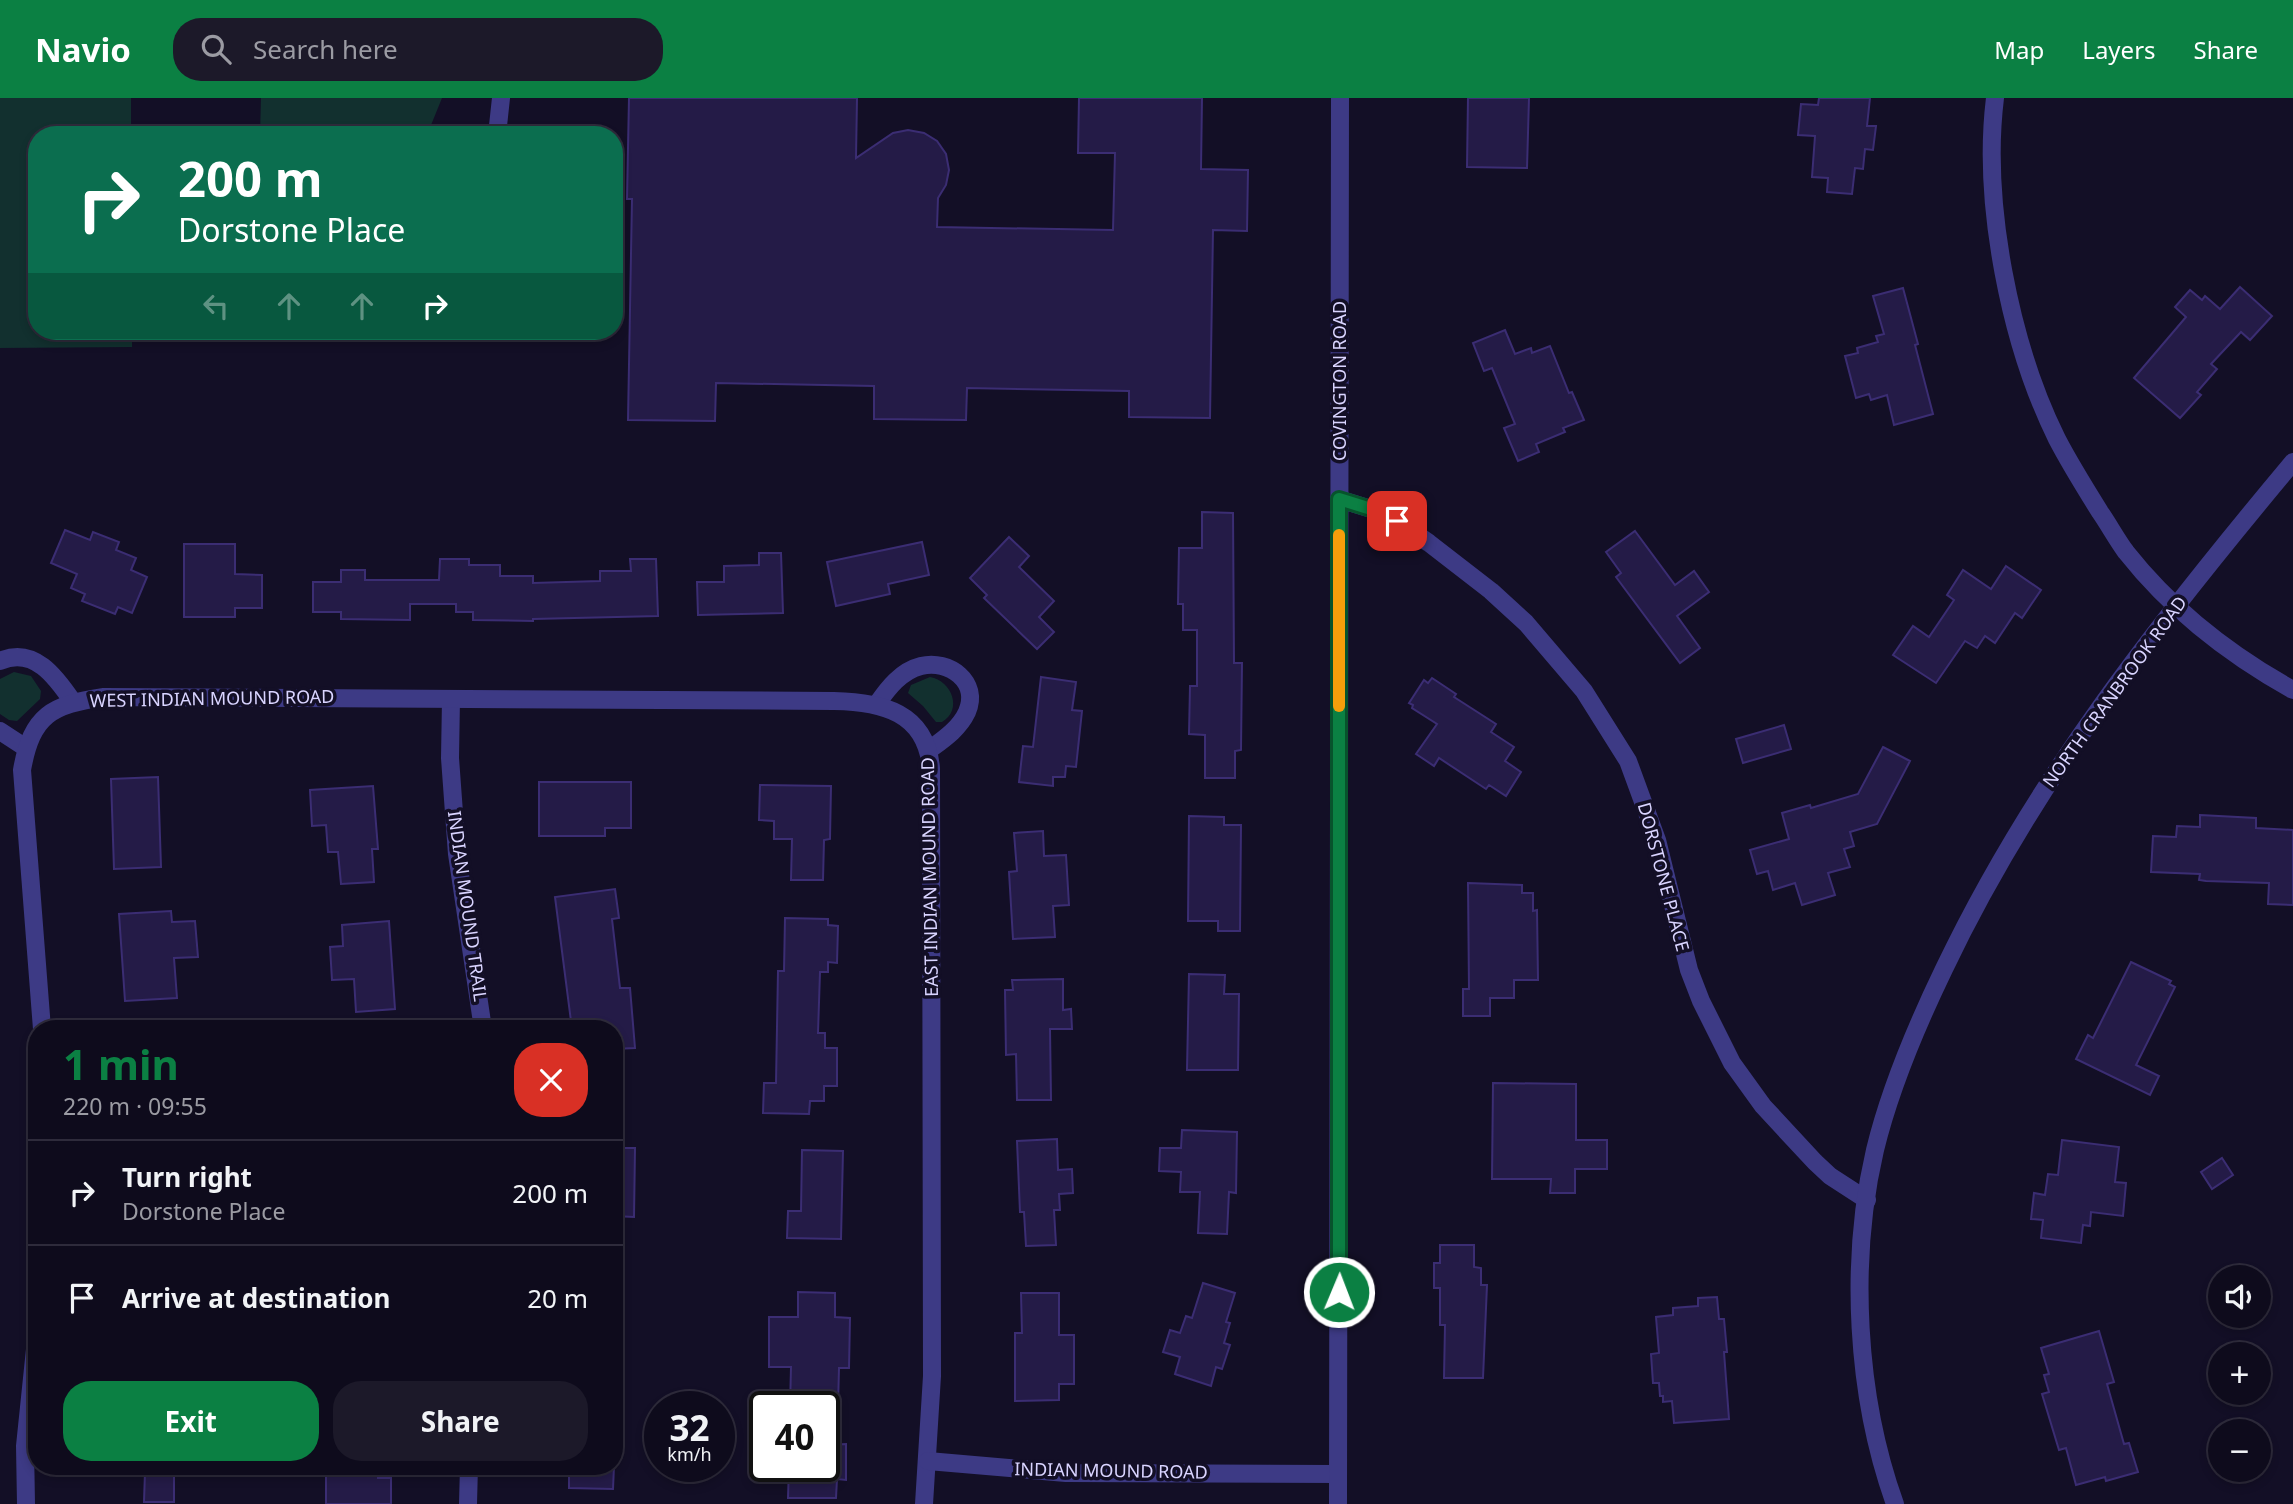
<!DOCTYPE html>
<meta charset="utf-8">
<style>
body{margin:0;font-family:"Noto Sans",sans-serif;background:#1c1929;color:#f1f3f6;height:100vh;display:flex;flex-direction:column;font-size:26px;white-space:nowrap}
*{box-sizing:border-box;margin:0}
p{font-size:23px;color:#9b9ba3}
.icon{flex:none;width:38px;height:38px;fill:none;stroke:currentColor;stroke-width:2;stroke-linecap:round;stroke-linejoin:round}
.map{position:relative;flex:1;overflow:hidden}
.side{position:absolute;left:28px;top:922px;width:595px;height:455px;display:flex;flex-direction:column;background:#0e0b1c;border-radius:28px;box-shadow:0 4px 10px #0003,0 0 0 2px #2e2b3b}
.side>*{flex:none}
.top-card{position:absolute;left:28px;top:28px;width:595px;height:214px;border-radius:28px;box-shadow:0 4px 10px #0003,0 0 0 2px #2e2b3b;background:#0b6e4f;color:#fff;overflow:hidden}
.fabs{position:absolute;left:2208px;top:1167px;display:grid;gap:14px}
.fabs a{display:grid;place-items:center;width:63px;height:63px;border-radius:50%;background:#0e0b1c;box-shadow:0 4px 10px #0003,0 0 0 2px #2e2b3b;font-size:35px}
.speed{position:absolute;left:644px;top:1293px;display:flex;gap:14px;font-size:35px;font-weight:700;text-align:center}
.speed>*{display:grid;place-content:center;width:91px;height:91px;border-radius:50%;background:#0e0b1c;box-shadow:0 4px 10px #0003,0 0 0 2px #2e2b3b;line-height:1}
.speed small{font-size:18px;font-weight:400}
.speed .limit{border:4px solid #111;border-radius:10px;background:#fff;color:#111}
.pin{position:absolute;display:grid;place-items:center;width:60px;height:60px;color:#fff;margin:-30px;border-radius:14px;box-shadow:0 4px 10px #0006}
.me{position:absolute;width:77px;margin:-38px;rotate:1deg;stroke-linejoin:round;filter:drop-shadow(0 0 5px #0008)}
.turn{display:flex;align-items:center;gap:24px;height:147px;padding:0 35px;font-size:32px}
.turn .icon{width:91px;height:91px;stroke-width:2.5}
.turn b{display:block;font-size:49px;line-height:60px}
.lanes{display:flex;align-items:center;height:66px;padding:0 35px;background:#0003;justify-content:center;gap:35px;direction:ltr}
.lanes .off{opacity:.35}
.round{display:grid;place-items:center;flex:none;width:74px;height:74px;border-radius:28px;background:#1c1929}
.summary{display:flex;align-items:center;justify-content:space-between;height:119px;padding:0 35px}
h1{font-size:42px;font-weight:700;line-height:52px;color:#0b8043}
.primary-button{display:flex;gap:14px;margin-top:auto;padding:14px 35px}
.primary-button a{flex:1;height:80px;border-radius:28px;background:#0b8043;color:#fff;font-size:28px;font-weight:700;line-height:80px;text-align:center}
.primary-button a+a{background:#1c1929;color:#f1f3f6}
ul{padding:0;list-style:none}
li{display:flex;align-items:center;gap:21px;height:105px;padding:0 35px;border-top:2px solid #2e2b3b}
li div{flex:1}
li b{display:block;font-size:26px}
li em{font-style:normal}
header{display:flex;align-items:center;gap:42px;box-sizing:border-box;height:98px;padding:0 35px;background:#0b8043;color:#fff}
header strong{font-size:33px}
nav{display:flex;gap:38px;margin-inline-start:auto;font-size:24px}
.search{width:490px;height:63px;background:#1c1929;display:flex;align-items:center;gap:18px;box-sizing:border-box;padding:0 24px;border-radius:28px;color:#9b9ba3;font-size:26px}
.map>svg:first-child{display:block}
.green{fill:#12302f}
.building{fill:#241b47;stroke:#3b2d73;stroke-width:2}
.lines{fill:none;stroke-linecap:round;stroke-linejoin:round}
.minor{stroke:#3d3a85;stroke-width:18}
.route-casing{stroke:#07532c;stroke-width:18}
.route{stroke:#0b8043;stroke-width:12}
.slow{stroke:#f59e0b;stroke-width:12}
.labels{text-anchor:middle;stroke-width:7;stroke-linejoin:round;paint-order:stroke}
.street-label{font-size:18px;fill:#d9d4ff;stroke:#130f26}
</style>
<header>
<strong>Navio</strong>
<div class="search"><svg class="icon" aria-label="search" viewBox="0 0 24 24"><circle cx="10" cy="10" r="6"/><path d="M15 15l6 6"/></svg>Search here</div>
<nav><a>Map</a><a>Layers</a><a>Share</a></nav>
</header>
<div class="map">
<svg width="2293" height="1406" viewBox="0 0 2293 1406">
<rect width="100%" height="100%" fill="#130f26"/>
<g class="green">
<path d="M0,0H131V37H37V233H132V249L0,250Z"/>
<path d="M261,0H442L427,37H260Z"/>
<path d="M14,574L31,578L41,593L40,601L17,623L9,622L0,616V581Z"/>
<path d="M930,579C952,583 963,612 942,624H936L923,608L908,595L911,587Z"/>
</g>
<g class="building">
<path d="M629,0H857L856,60L893,35L908,32L924,35L937,43L946,56L949,72L946,87L938,100L937,129L1113,132L1115,55H1078L1079,0H1202L1201,71L1248,72L1247,133L1213,132L1210,320L1129,319V293L967,290L966,322L874,321V288L716,285L715,323L628,322L632,101H627Z"/>
<path d="M1468,0H1529L1527,70L1467,69Z"/>
<path d="M1819,0H1870L1867,28H1876L1873,52L1865,51L1863,71L1855,70L1852,96L1827,94L1828,80L1812,79L1815,38L1798,37L1801,6L1818,7Z"/>
<path d="M2240,189L2272,218L2250,242L2241,234L2211,266L2217,271L2197,294L2201,297L2180,320L2134,280L2186,219L2175,209L2190,192L2202,202L2205,198L2220,211Z"/>
<path d="M1903,190L1918,246L1915,247L1933,316L1894,327L1887,297L1871,302L1869,296L1856,300L1845,258L1858,255L1857,250L1878,244L1876,238L1884,236L1873,198Z"/>
<path d="M1505,232L1515,256L1531,250L1532,255L1550,248L1569,295L1572,294L1584,322L1563,330L1565,334L1536,346L1539,354L1518,363L1504,330L1515,326L1492,270L1484,273L1473,245Z"/>
<path d="M1202,414L1233,415L1234,565H1242L1241,652L1235,653V680H1205V637L1189,636L1190,588H1197V532H1183V506H1178L1179,450H1202Z"/>
<path d="M65,432L90,442L93,434L119,444L116,452L136,460L131,472L147,479L132,515L118,509L115,516L82,503L85,496L71,490L77,476L51,465Z"/>
<path d="M1635,433L1675,487L1694,473L1709,494L1677,518L1700,550L1680,565L1616,479L1621,475L1606,454Z"/>
<path d="M1009,439L1029,458L1019,469L1054,503L1039,519L1054,534L1037,551L984,500L987,497L970,480Z"/>
<path d="M922,444L929,477L888,486L890,496L836,508L827,464Z"/>
<path d="M184,446H235V476L262,477V510H235V519H184Z"/>
<path d="M759,455H781L783,515L698,517L697,484H724V468L759,467Z"/>
<path d="M440,461H469V467H500V478H533V485L600,483V473H631L630,461H656L658,518L533,521V523L473,522V514H456V506H410V522L341,521V514H313V484H341V472H365V482H439Z"/>
<path d="M2006,468L2041,492L2022,520L2015,515L1995,545L1985,538L1977,550L1965,543L1936,585L1893,557L1913,528L1929,539L1954,502L1947,497L1963,472L1991,491Z"/>
<path d="M1041,579L1076,584L1072,612L1082,613L1076,669L1066,668L1065,679H1053V688L1019,684L1023,648L1033,649Z"/>
<path d="M1432,580L1456,596L1454,599L1496,626L1491,634L1514,649L1505,663L1521,674L1506,698L1489,687L1486,691L1439,660L1434,668L1416,656L1437,626L1412,610L1413,607L1409,605L1424,582L1428,585Z"/>
<path d="M1784,627L1791,651L1743,665L1736,641Z"/>
<path d="M1883,649L1910,663L1877,726L1850,734L1854,748L1844,751L1850,769L1828,775L1835,797L1802,807L1795,785L1773,792L1768,773L1757,776L1750,752L1789,741L1782,715L1810,707L1811,710L1858,696Z"/>
<path d="M158,679L161,769L114,771L111,681Z"/>
<path d="M539,684H631V730H605V738H539Z"/>
<path d="M760,687L831,688L830,741L824,742L823,782H791L792,741H774V723L759,722Z"/>
<path d="M373,688L378,751H372L374,784L341,786L338,754H328L326,727L312,728L310,692Z"/>
<path d="M2200,717L2256,720V730L2293,732V807L2268,806L2269,785L2206,783L2199,782L2200,776L2151,774L2153,738L2176,739L2177,728L2200,729Z"/>
<path d="M1189,718L1224,719V727H1241L1240,833H1218V823H1188Z"/>
<path d="M1043,733L1044,758L1066,757L1069,807L1053,808L1055,839L1013,841L1009,774L1017,773L1014,735Z"/>
<path d="M1468,785L1522,787V795H1533V813L1537,812L1538,882H1514V900H1490V918H1463V891H1469Z"/>
<path d="M615,791L619,820L612,821L620,890H630L635,950L614,951V931H572L555,799Z"/>
<path d="M171,813L172,824L195,823L198,859L174,860L177,900L125,903L119,816Z"/>
<path d="M785,820L828,821V827L838,828L837,865L828,864V874H820L818,935H825V950H837V988H824V1003H810L809,1016L763,1015L764,985H776L778,873H784Z"/>
<path d="M389,823L395,911L356,914L354,881L332,882L330,849L343,848L342,827Z"/>
<path d="M2131,864L2171,883L2169,886L2175,889L2136,967L2159,978L2150,997L2076,961L2088,937L2093,940Z"/>
<path d="M1189,876L1225,877L1224,896H1239L1238,972H1187Z"/>
<path d="M1063,881V912L1071,911L1072,931H1050L1051,1002H1017L1016,956L1006,957L1005,892H1013L1012,882Z"/>
<path d="M1493,985L1576,986V1042H1607V1071H1575V1095H1550L1551,1081H1492Z"/>
<path d="M1182,1032L1237,1034L1236,1095L1229,1094L1227,1136L1198,1135L1200,1094H1180L1181,1074L1159,1073L1160,1050H1181Z"/>
<path d="M1057,1041L1058,1072L1072,1071L1073,1095L1059,1096L1060,1112H1054L1056,1147L1026,1148L1024,1114H1020L1017,1043Z"/>
<path d="M2062,1042L2119,1049L2115,1084L2126,1085L2123,1118L2091,1114L2090,1128L2083,1127L2081,1145L2041,1140L2043,1122L2031,1121L2034,1095L2045,1097L2048,1076L2058,1077Z"/>
<path d="M614,1050H635L634,1119L614,1118Z"/>
<path d="M802,1052L843,1053L841,1141L787,1140L788,1113H801Z"/>
<path d="M2222,1060L2233,1077L2212,1091L2201,1074Z"/>
<path d="M1440,1147H1474V1169L1481,1170V1187H1487L1483,1280H1444L1445,1227H1440V1190H1434V1165H1440Z"/>
<path d="M1203,1185L1235,1195L1226,1224L1230,1225L1224,1245L1230,1247L1222,1271L1216,1269L1211,1288L1175,1276L1180,1259L1163,1254L1170,1232L1180,1235L1186,1218L1192,1220Z"/>
<path d="M798,1194L835,1195V1219L850,1220L849,1270H839L838,1309H790L791,1269H769V1219H798Z"/>
<path d="M1021,1195H1059V1237H1074V1286H1059V1302L1015,1303V1235H1022Z"/>
<path d="M1717,1199L1719,1221H1724L1727,1254H1724L1729,1321L1674,1325L1672,1303L1663,1304V1298H1660L1659,1285H1653L1651,1256L1659,1255L1656,1219L1673,1217V1210L1698,1208V1200Z"/>
<path d="M2099,1233L2114,1284L2107,1286L2124,1346L2129,1345L2138,1374L2106,1383L2105,1379L2076,1387L2066,1350L2059,1352L2042,1296L2049,1294L2044,1277L2049,1276L2041,1250Z"/>
<path d="M846,1346V1382L837,1381L836,1400H788L789,1368H824V1347Z"/>
<path d="M326,1368H378V1380H391V1406H326Z"/>
<path d="M569,1368H614L613,1391L569,1390Z"/>
<path d="M145,1374H174V1404H144Z"/>
</g>
<g class="lines">
<g class="minor">
<path d="M1995,0C1982,105 2010,246 2057,341C2070,366 2085,390 2100,414C2109,427 2117,442 2126,454C2171,511 2230,557 2293,592"/>
<path d="M497,37L501,0"/>
<path d="M1339,401L1371,411L1397,423L1429,445L1491,493L1526,525L1584,593L1628,663L1657,742L1689,872L1701,903L1732,965L1763,1008L1815,1064L1830,1078L1867,1102"/>
<path d="M0,563C34,548 56,579 73,604"/>
<path d="M451,601L450,660L457,756L483,931"/>
<path d="M877,606C888,590 901,573 921,568C949,561 980,584 967,614C959,631 944,641 929,652"/>
<path d="M0,633L26,650"/>
<path d="M42,931L22,672C32,616 52,607 104,599L834,603C882,604 926,614 931,670L932,1278L924,1406"/>
<path d="M928,1363L1066,1375L1338,1376"/>
<path d="M26,1406L25,1348L37,1232"/>
<path d="M468,1406L469,1368"/>
<path d="M1338,1406L1340,0"/>
<path d="M1895,1406C1856,1298 1849,1163 1875,1052C1890,990 1916,929 1944,871C2034,682 2160,523 2293,364"/>
</g>
</g>
<g class="lines">
<defs>
<path id="route" d="M1339,1194V401L1371,411L1397,423"/>
</defs>
<use href="#route" class="route-casing"/>
<use href="#route" class="route"/>
<path class="slow" d="M1339,608V437"/>
</g>
<g class="labels">
<g class="street-label">
<text transform="translate(1340 283) rotate(-90)" y="6">COVINGTON ROAD</text>
<text transform="translate(2115 594) rotate(-54)" y="6">NORTH CRANBROOK ROAD</text>
<text transform="translate(212 601) rotate(-1)" y="6">WEST INDIAN MOUND ROAD</text>
<text transform="translate(930 779) rotate(-91)" y="6">EAST INDIAN MOUND ROAD</text>
<text transform="translate(1663 779) rotate(75)" y="6">DORSTONE PLACE</text>
<text transform="translate(467 808) rotate(82)" y="6">INDIAN MOUND TRAIL</text>
<text transform="translate(1111 1373) rotate(1)" y="6">INDIAN MOUND ROAD</text>
</g>
</g>
</svg>
<div class="fabs">
<a><svg class="icon" aria-label="sound" viewBox="0 0 24 24"><path d="M4 9h4l5-4v14l-5-4H4zM17 9q2 3 0 6"/></svg></a>
<a>+</a>
<a>−</a>
</div>
<div class="speed"><div>32<small>km/h</small></div><div class="limit">40</div></div>
<div class="pin" style="left:1397px;top:423px;background:#d93025"><svg class="icon" aria-label="arrive" viewBox="0 0 24 24"><path d="M6 21V4h12l-3 4 3 4H6"/></svg></div>
<svg class="me" style="left:1339px;top:1194px" viewBox="-20 -20 40 40"><circle r="17" fill="#0b8043" stroke="#fff" stroke-width="3"/><path d="M0-11L8 9 0 5-8 9z" fill="#fff"/></svg>
<div class="top-card">
<div class="turn"><svg class="icon" aria-label="right" viewBox="0 0 24 24"><path d="M7 20v-9h11M14 6l5 5-5 5"/></svg><div><b>200 m</b>Dorstone Place</div></div>
<div class="lanes"><svg class="icon off" aria-label="left" viewBox="0 0 24 24"><path d="M17 20v-9H6M10 6l-5 5 5 5"/></svg><svg class="icon off" aria-label="ahead" viewBox="0 0 24 24"><path d="M12 20V5M6 11l6-6 6 6"/></svg><svg class="icon off" aria-label="ahead" viewBox="0 0 24 24"><path d="M12 20V5M6 11l6-6 6 6"/></svg><svg class="icon" aria-label="right" viewBox="0 0 24 24"><path d="M7 20v-9h11M14 6l5 5-5 5"/></svg></div>
</div>
<section class="side">
<div class="summary"><div><h1>1 min</h1><p>220 m · 09:55</p></div><a class="round" style="background:#d93025;color:#fff"><svg class="icon" aria-label="close" viewBox="0 0 24 24"><path d="M6 6l12 12M18 6L6 18"/></svg></a></div>
<ul>
<li><svg class="icon" aria-label="right" viewBox="0 0 24 24"><path d="M7 20v-9h11M14 6l5 5-5 5"/></svg><div><b>Turn right</b><p>Dorstone Place</p></div><em>200 m</em></li>
<li><svg class="icon" aria-label="arrive" viewBox="0 0 24 24"><path d="M6 21V4h12l-3 4 3 4H6"/></svg><div><b>Arrive at destination</b></div><em>20 m</em></li>
</ul>
<div class="primary-button"><a>Exit</a><a>Share</a></div>
</section>
</div>
